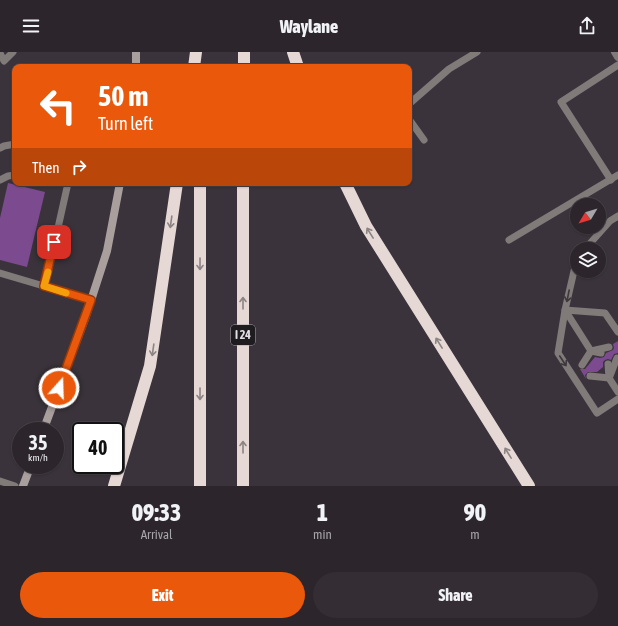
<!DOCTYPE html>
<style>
body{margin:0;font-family:"Asap Condensed",sans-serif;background:#342e34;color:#f1f3f6;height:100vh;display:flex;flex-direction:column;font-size:15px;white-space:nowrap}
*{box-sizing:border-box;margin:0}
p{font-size:13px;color:#a6a5a9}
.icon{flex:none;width:22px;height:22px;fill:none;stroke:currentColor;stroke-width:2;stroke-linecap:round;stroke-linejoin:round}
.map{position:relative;height:434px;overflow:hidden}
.side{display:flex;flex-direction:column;background:#2c262c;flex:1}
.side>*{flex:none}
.banner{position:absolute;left:12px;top:12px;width:400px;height:122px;border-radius:8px;box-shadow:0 1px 3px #0004,0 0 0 1px #484348;background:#ea580c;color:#fff;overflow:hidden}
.needle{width:26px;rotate:232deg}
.tools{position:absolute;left:570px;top:146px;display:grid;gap:8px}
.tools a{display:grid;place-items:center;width:36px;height:36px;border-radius:50%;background:#2c262c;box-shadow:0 1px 3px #0004,0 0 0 1px #484348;font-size:20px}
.speed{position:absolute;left:12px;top:370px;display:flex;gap:8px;font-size:20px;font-weight:700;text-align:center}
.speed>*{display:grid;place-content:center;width:52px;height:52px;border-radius:50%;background:#2c262c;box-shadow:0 1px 3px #0004,0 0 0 1px #484348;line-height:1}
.speed small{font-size:10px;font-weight:400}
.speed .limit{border:2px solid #111;border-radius:6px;background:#fff;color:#111}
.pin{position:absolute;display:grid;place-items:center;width:34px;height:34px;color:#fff;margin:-17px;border-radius:8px;box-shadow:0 2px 6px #0006}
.me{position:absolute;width:44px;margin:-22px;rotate:20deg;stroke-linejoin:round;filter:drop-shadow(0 0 3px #0008)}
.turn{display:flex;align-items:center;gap:14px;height:84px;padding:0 20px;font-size:18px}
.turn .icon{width:52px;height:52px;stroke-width:2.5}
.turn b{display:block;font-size:28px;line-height:34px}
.then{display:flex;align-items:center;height:38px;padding:0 20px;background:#0003;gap:8px;font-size:15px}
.eta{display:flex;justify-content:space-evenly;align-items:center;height:68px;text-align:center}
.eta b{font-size:24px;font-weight:800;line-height:28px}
.primary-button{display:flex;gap:8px;margin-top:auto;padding:8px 20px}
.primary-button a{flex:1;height:46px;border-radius:24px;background:#ea580c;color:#fff;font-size:16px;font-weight:800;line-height:46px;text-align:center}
.primary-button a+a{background:#342e34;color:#f1f3f6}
header{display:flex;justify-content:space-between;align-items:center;height:52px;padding:0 20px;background:#2c262c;font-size:18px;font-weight:800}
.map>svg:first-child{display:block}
.building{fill:#7c4b8f}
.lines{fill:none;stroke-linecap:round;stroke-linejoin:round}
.lane{stroke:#807a79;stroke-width:7}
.street{stroke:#807a79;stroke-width:8}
.secondary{stroke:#a9a09e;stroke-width:8}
.highway{stroke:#e6d8d4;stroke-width:12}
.oneway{stroke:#8c8383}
.oneway2{stroke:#3c383b}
.route-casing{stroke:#983908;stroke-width:10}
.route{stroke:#ea580c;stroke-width:7}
.slow{stroke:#f59e0b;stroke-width:7}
.labels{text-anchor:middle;stroke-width:3.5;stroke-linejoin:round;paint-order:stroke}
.shield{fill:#1f1c20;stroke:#a8a4a8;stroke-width:1}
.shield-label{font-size:12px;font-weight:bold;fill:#e2dee3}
</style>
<header><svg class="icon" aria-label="menu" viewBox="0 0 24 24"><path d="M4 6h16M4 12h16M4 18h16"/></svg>Waylane<svg class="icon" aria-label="share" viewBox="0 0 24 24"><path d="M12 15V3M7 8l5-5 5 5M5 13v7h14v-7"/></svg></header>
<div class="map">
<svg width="618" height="434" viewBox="0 0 618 434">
<rect width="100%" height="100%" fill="#3a333b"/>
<g class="building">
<path d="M8,131L45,140L27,215L0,208V166Z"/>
<path d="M618,289V301L614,302L611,308L608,307L605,308L603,310V315L597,320H588L585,323L586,327L580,317H585L595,305L600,306L604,305L606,301L613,298L614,296L613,292Z"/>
</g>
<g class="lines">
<g class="lane">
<path d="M0,1L4,9L13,0"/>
<path d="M409,52L449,17L477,0"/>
<path d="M409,67L424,88"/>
<path d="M0,96L4,94L15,92"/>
<path d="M0,128L8,124L15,123"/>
<path d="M611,128L561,50L618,13"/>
<path d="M509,188L618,123"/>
<path d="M585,197L610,169L618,164"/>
<path d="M577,206L565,258L591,299L601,301"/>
<path d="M0,221L91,248"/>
<path d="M45,234L68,131"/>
<path d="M618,280L605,261L565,258L558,301L597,361L618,347"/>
<path d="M608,312L609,326L618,340"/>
<path d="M582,313L591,299L609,295"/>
<path d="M590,324L609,326"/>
<path d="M610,324L617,306"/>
<path d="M0,429L15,434"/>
</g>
<path class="street" d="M615,0L618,5"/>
<g class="secondary">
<path d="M136,0V15"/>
<path d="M43,379L86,264L107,199L120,131"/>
<path d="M23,434L31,413"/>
</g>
<g class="highway">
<path d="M293,0L298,15"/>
<path d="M194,15L196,0"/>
<path d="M244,15V0"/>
<path d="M345,131L366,174L529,434"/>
<path d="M114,434L150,314L177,131"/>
<path d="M200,434V131"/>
<path d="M243,434V131"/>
</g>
</g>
<defs><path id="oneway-shaft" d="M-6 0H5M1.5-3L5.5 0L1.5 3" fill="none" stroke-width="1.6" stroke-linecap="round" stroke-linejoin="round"/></defs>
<g class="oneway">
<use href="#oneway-shaft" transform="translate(171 170) rotate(98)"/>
<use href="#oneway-shaft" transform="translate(370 181) rotate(-122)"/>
<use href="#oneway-shaft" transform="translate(200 212) rotate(90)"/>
<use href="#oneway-shaft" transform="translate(243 251) rotate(-90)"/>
<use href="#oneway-shaft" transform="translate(439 291) rotate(-122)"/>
<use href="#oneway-shaft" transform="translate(153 298) rotate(98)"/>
<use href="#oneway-shaft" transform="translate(200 342) rotate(90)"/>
<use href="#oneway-shaft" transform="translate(243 395) rotate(-90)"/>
<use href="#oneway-shaft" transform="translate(508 401) rotate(-122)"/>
</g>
<g class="oneway2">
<use href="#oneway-shaft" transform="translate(568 244) rotate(101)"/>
<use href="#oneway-shaft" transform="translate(563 309) rotate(57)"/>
</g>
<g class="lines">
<defs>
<path id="route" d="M54,190L44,234L91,248L59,336"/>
</defs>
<use href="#route" class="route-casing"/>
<use href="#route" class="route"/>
<path class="slow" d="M48,220L44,234L66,241"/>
</g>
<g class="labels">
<rect class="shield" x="231" y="273" width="24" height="20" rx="3"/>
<g class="shield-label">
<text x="243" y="287">I 24</text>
</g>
</g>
</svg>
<div class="tools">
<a><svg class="needle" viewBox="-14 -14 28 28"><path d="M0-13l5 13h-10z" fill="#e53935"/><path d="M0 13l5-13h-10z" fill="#a6a5a9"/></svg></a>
<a><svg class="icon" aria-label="layers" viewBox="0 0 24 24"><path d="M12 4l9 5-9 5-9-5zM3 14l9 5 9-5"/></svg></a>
</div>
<div class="speed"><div>35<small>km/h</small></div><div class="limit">40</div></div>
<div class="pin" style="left:54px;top:190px;background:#d93025"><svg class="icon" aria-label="arrive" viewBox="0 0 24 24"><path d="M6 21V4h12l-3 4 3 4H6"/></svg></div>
<svg class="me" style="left:59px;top:336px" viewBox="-20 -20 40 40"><circle r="17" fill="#ea580c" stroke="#fff" stroke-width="3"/><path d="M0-11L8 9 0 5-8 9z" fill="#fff"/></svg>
<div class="banner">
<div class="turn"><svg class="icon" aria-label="left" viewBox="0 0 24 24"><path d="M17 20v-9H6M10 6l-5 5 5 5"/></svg><div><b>50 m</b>Turn left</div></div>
<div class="then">Then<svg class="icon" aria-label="right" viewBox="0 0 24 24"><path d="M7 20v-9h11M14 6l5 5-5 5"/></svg></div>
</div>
</div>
<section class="side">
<div class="eta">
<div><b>09:33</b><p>Arrival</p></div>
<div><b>1</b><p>min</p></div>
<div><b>90</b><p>m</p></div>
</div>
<div class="primary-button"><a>Exit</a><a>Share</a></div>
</section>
